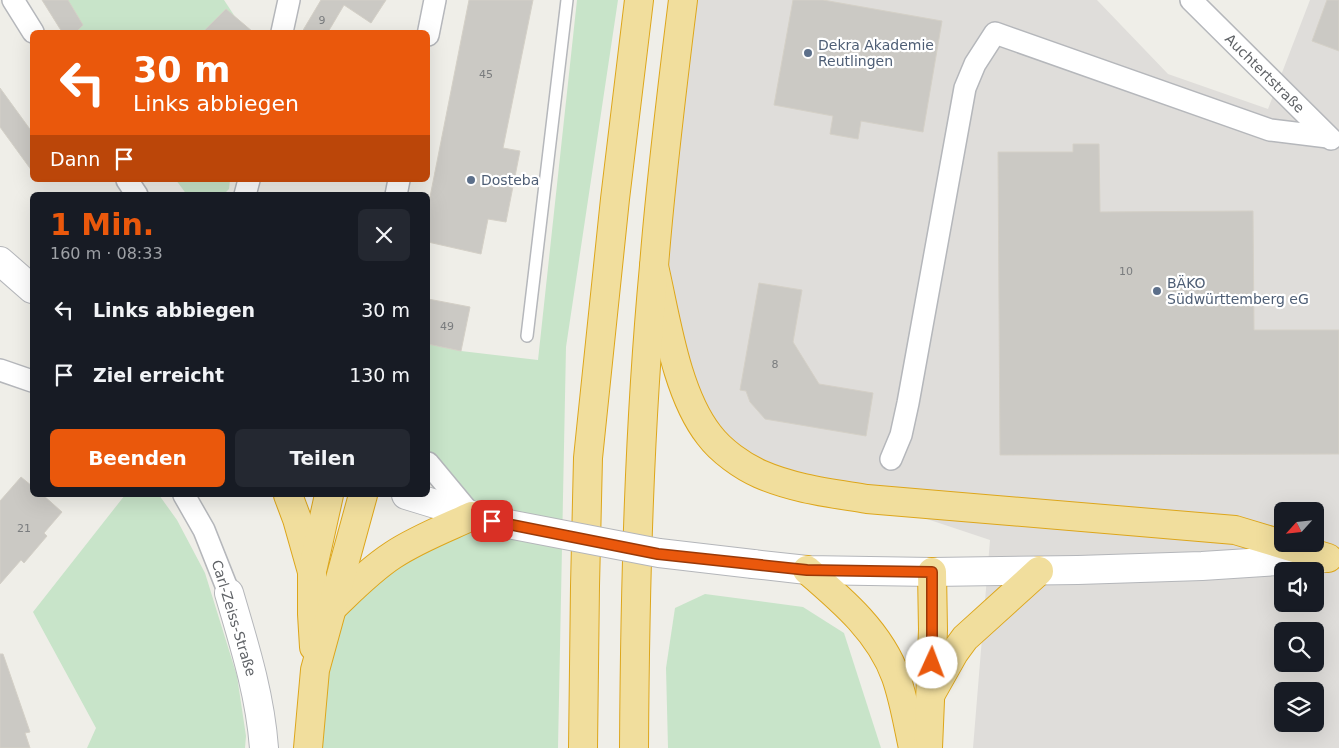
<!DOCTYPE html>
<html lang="de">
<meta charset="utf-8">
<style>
body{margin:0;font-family:"DejaVu Sans",sans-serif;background:#242831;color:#f1f3f6;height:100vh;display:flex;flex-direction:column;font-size:19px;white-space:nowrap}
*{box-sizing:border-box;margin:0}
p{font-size:16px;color:#9ea1a6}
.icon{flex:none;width:28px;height:28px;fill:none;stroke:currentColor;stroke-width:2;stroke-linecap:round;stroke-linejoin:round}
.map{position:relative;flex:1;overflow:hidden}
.details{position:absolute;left:30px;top:192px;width:400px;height:305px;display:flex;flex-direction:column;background:#171b24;border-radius:8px;box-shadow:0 5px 20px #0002}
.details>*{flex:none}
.hud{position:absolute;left:30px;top:30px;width:400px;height:152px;border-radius:8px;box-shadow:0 5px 20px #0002;background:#ea580c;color:#fff;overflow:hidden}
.needle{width:32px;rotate:243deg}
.tools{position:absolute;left:1274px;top:502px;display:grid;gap:10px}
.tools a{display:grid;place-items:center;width:50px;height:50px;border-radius:8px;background:#171b24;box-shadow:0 5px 20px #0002;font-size:25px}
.pin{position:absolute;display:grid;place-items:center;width:42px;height:42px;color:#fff;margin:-21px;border-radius:10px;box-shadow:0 2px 8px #0006}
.me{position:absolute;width:55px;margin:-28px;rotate:2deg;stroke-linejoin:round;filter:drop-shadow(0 0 4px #0008)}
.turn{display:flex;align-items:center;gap:18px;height:105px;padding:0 20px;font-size:22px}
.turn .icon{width:65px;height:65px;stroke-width:2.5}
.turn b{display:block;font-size:35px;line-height:42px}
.then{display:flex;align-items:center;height:48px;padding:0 20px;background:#0003;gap:10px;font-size:19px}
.round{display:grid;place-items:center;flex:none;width:52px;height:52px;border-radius:8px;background:#242831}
.summary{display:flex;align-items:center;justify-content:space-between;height:85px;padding:0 20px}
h1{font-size:30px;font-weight:700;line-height:38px;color:#ea580c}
.cta{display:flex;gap:10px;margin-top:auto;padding:10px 20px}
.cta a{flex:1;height:58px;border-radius:8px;background:#ea580c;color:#fff;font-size:20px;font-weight:700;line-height:58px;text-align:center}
.cta a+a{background:#242831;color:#f1f3f6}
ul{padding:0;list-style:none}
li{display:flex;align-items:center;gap:15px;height:65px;padding:0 20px}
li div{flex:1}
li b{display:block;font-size:19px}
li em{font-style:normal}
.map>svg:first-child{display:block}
.industrial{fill:#dfddda;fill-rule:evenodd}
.green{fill:#c8e4c9}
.building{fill:#cbc9c4;stroke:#d4d0c7}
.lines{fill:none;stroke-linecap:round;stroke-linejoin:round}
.lane-casing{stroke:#b5b7bb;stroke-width:14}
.street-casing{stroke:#b5b7bb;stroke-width:24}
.secondary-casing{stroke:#b4b6ba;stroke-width:30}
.highway-casing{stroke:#dda61b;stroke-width:30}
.lane{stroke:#fff;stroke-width:11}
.street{stroke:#fff;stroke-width:21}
.secondary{stroke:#fff;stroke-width:28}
.highway{stroke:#f1de9d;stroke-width:28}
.secondary-bridge-casing{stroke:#b4b6ba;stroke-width:30;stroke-linecap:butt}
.secondary-bridge{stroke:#fff;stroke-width:28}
.route-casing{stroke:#983908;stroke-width:12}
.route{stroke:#ea580c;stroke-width:9}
.service-dot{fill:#5c6f8a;stroke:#fff;stroke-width:2}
.labels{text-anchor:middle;stroke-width:4.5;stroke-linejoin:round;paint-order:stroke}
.number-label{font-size:11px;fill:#7a7c7e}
.service-label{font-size:14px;fill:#4e5e75;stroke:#fff;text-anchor:start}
.street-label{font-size:14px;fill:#5f6266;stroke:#fff}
</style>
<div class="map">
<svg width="1339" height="748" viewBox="0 0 1339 748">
<rect width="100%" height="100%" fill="#efeee8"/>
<path class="industrial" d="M683,0H1097L1168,74L1268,109L1310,0H1339V748H973L990,540L867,499L814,491L709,435L654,266ZM1282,511H1315V544H1282ZM1282,571H1315V604H1282ZM1282,631H1315V664H1282ZM1282,691H1315V724H1282Z"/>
<g class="green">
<path d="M58,0H224L245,32H79Z"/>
<path d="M577,0H618L566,347L558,748H308L332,608L472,516L428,463V344L461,351L538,360Z"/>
<path d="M176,180H230L229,189L223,195H187Z"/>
<path d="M125,495H159L177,520L205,573L237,676L246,736L245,748H87L96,728L33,612Z"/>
<path d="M705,594L803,607L844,633L881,748H668L666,668L675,608Z"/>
</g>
<g class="building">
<path d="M42,0H68L83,25L76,32H62Z"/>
<path d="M321,0H386L371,23L344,5L328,32H302Z"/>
<path d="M469,0H533L503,148L520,151L506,222L488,219L481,254L428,242V207Z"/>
<path d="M793,0H823L942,21L923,132L861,121L858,139L830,134L833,116L774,105Z"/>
<path d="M1327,0H1339V51L1312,41Z"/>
<path d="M226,9L253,32H203Z"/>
<path d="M0,88L32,132V171L0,127Z"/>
<path d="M1073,144H1099L1100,212L1253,211L1254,330H1339V454L1000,455L998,152H1073Z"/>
<path d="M759,283L802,290L793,342L819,384L873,393L866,436L765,419L750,402L746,391L740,390Z"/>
<path d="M428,299L470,307L461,351L428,344Z"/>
<path d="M21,477L32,486V495H43L62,512L44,533L47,536L24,563L21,560L0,584V501Z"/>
<path d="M0,654H3L30,732L25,733L30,748H0Z"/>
</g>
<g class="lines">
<defs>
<path id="lane" d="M527,336L567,0"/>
<g id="street">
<path d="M13,0L33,32"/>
<path id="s1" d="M1191,0L1331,139"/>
<path d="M282,32L289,0"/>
<path d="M428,35L435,0"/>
<path d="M127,180L137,195"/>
<path d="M245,195L249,180"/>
<path d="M396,195L399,180"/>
<path d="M0,370L32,381"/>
<path d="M891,459L901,435L908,403L965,88L975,64L995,33L1270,130L1328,137"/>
<path d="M428,463L472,516"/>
<path d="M184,495L204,530L229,593"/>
</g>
<g id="secondary">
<path d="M0,261L32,289"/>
<path d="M406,495L488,520"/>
<path d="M753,564L807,570L932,572L1078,570L1202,566L1325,558"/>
<path d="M229,593C244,644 260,694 264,748"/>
</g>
<g id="highway">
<path d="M654,266C666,318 676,393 709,435C721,451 742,466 760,474C794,489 831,493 867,499L1235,530L1328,558"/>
<path d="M288,495L297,519L312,572V614L314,647"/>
<path d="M313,567L329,495"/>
<path d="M807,570C842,600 880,632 896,677C904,700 908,725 913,748"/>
<path d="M332,608C351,590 370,570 393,555C417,539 446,528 472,516"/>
<path d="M932,692L954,653L965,638L1039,571"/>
<path d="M308,748L315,670L363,495"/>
<path d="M583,748L585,586L588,458L615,199L639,0"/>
<path d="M634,748C635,587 639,426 654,266C661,177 672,88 683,0"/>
<path d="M928,748L933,630L932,572"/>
</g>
</defs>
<use href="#lane" class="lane-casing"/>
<use href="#street" class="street-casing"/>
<use href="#secondary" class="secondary-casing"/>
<use href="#highway" class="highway-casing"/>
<use href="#lane" class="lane"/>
<use href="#street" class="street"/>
<use href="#secondary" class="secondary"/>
<use href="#highway" class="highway"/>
<defs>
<path id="secondary-bridge" d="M492,521L659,553L753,564"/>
</defs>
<use href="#secondary-bridge" class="secondary-bridge-casing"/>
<use href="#secondary-bridge" class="secondary-bridge"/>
</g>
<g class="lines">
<defs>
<path id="route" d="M492,521L658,554L807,570L932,572V663"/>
</defs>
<use href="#route" class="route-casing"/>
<use href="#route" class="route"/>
</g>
<g class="service-dot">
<circle cx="808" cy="53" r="5"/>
<circle cx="471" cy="180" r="5"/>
<circle cx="1157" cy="291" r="5"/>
</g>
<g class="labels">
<g class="number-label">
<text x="322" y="24">9</text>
<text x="486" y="78">45</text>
<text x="1126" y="275">10</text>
<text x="447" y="330">49</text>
<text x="775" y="368">8</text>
<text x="24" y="532">21</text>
</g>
<g class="service-label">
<text x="818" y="50">Dekra Akademie<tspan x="818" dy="16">Reutlingen</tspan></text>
<text x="481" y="185">Dosteba</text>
<text x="1167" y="288">BÄKO<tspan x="1167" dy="16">Südwürttemberg eG</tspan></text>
</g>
<g class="street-label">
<text dy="5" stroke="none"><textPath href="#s1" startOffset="104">Auchtertstraße</textPath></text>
<text transform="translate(234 618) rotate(73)" y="5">Carl-Zeiss-Straße</text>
</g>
</g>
</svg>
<div class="tools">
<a><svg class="needle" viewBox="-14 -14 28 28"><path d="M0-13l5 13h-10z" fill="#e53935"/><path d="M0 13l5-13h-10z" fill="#9ea1a6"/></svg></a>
<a><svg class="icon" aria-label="sound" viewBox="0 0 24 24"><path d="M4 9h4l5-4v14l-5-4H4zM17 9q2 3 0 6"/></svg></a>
<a><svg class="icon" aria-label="search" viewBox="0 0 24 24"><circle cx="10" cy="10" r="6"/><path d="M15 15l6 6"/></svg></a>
<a><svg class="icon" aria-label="layers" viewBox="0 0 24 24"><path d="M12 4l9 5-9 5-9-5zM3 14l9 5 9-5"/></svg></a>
</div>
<div class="pin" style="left:492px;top:521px;background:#d93025"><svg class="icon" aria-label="arrive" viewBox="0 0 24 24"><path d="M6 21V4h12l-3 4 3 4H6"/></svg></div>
<svg class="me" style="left:932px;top:663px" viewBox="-20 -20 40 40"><circle r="19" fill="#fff"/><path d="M0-13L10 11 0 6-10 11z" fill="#ea580c"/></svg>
<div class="hud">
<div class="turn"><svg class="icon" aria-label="left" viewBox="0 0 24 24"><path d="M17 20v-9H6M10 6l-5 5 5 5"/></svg><div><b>30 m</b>Links abbiegen</div></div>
<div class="then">Dann<svg class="icon" aria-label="arrive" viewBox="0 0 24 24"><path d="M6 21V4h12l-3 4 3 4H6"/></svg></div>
</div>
<section class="details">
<div class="summary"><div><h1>1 Min.</h1><p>160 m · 08:33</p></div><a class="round"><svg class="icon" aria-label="close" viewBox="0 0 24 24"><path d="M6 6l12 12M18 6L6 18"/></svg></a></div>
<ul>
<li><svg class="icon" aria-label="left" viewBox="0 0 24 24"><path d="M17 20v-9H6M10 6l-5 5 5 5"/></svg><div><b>Links abbiegen</b></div><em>30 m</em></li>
<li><svg class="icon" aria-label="arrive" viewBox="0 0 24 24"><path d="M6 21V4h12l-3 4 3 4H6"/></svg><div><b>Ziel erreicht</b></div><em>130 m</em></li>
</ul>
<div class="cta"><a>Beenden</a><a>Teilen</a></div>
</section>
</div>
